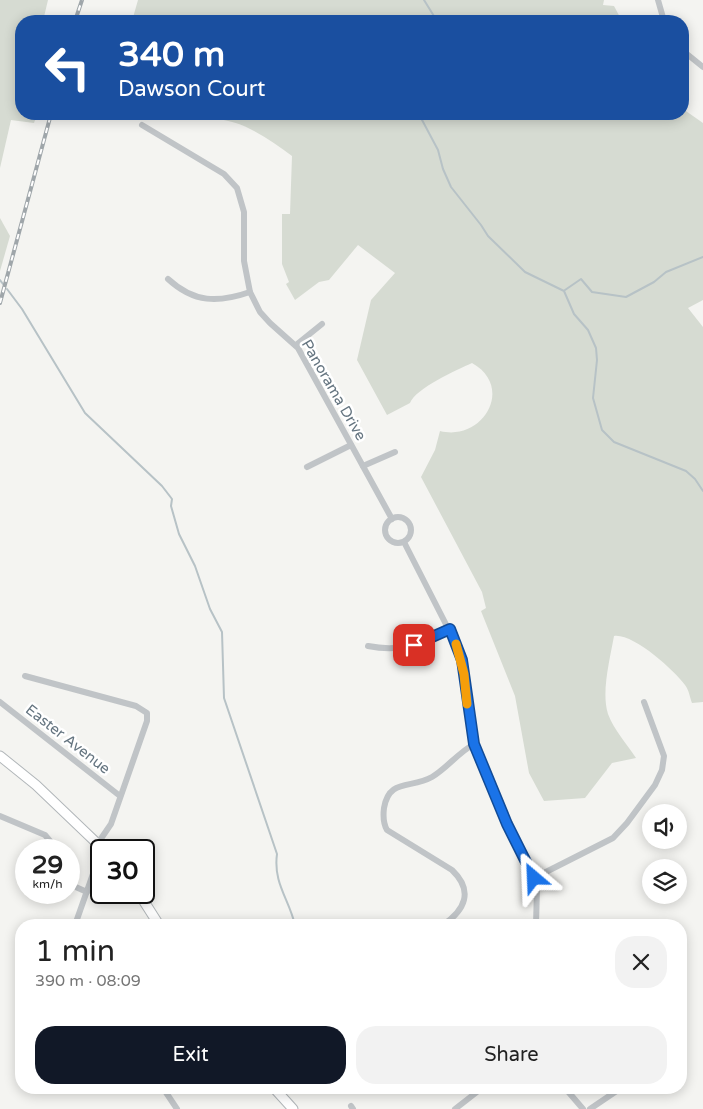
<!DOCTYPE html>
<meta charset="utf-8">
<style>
body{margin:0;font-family:"Varela Round",sans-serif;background:#f2f2f2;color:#222;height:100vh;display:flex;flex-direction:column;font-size:19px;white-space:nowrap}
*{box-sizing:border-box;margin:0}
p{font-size:16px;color:#767676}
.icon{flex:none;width:28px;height:28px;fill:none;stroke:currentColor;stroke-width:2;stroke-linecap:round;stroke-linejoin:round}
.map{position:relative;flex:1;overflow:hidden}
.side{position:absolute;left:15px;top:919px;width:672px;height:175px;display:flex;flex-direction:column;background:#fff;border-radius:20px;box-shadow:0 2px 12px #0003}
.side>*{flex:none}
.hud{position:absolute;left:15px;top:15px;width:674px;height:105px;border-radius:20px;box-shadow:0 2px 12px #0003;background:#1a4fa0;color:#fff;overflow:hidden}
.buttons{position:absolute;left:642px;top:804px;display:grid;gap:10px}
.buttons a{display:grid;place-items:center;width:45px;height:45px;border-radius:50%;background:#fff;box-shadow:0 2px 12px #0003;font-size:25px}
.speed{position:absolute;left:15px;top:839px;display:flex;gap:10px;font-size:25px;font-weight:700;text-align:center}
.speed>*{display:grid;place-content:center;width:65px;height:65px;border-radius:50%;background:#fff;box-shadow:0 2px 12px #0003;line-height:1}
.speed small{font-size:12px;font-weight:400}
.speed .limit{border:2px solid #111;border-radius:8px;background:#fff;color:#111}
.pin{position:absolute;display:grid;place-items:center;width:42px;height:42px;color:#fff;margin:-21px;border-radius:10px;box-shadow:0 2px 8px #0006}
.me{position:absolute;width:55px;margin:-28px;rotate:334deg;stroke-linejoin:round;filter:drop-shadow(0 0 4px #0008)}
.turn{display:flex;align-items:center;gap:18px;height:105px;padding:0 20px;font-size:22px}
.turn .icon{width:65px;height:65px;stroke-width:2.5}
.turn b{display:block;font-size:35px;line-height:42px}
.round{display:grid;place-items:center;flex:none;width:52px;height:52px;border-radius:20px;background:#f2f2f2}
.head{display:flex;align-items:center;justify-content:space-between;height:85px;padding:0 20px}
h1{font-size:30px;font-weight:600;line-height:38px}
.cta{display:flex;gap:10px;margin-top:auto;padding:10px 20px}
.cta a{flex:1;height:58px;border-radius:20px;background:#111827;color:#fff;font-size:20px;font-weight:600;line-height:58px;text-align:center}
.cta a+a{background:#f2f2f2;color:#222}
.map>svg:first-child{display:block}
.green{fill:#d6dbd2}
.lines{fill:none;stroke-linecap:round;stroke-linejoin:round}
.stream{stroke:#b7c2c6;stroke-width:2}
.major-casing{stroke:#b1b6b9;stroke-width:11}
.minor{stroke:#c0c4c7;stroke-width:6}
.major{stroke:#fff;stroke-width:9}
.rail-casing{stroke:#9fa6aa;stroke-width:4}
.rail{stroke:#fff;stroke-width:2;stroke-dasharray:5.5;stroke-linecap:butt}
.route-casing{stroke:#114b97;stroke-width:12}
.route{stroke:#1a73e8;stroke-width:9}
.slow{stroke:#f59e0b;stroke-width:9}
.labels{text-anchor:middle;stroke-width:5;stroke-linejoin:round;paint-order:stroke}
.street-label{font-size:15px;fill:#657580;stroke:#fff}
</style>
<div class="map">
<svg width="703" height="1109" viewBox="0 0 703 1109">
<rect width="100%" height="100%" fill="#f4f4f1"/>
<g class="green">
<path d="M0,0H48L43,21H21V114H37L34,123L11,120L0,168Z"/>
<path d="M138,0H604L603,5L614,6L622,21H132Z"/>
<path d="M683,109L703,123V300L688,308L703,327V702L692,703C690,698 689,690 685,685C674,670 633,633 614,636C610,659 601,692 608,714C614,730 627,744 636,758L612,763L585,798L544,801L529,773L515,696L481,611L486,608L482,592L421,477L435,450L440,431C483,442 515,387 472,363C457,370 416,388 410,403L387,415L357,360L371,300L395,273L358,245L329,280L319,282L295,300L286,284L289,282L282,264V214H290L292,156C268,138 238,117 207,119L203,114H682Z"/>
<path d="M0,218L10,236L0,271Z"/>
</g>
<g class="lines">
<g class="stream">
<path d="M424,0L437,21"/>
<path d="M425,114L421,118L438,150L443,169L451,187L481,225L488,236L525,272L564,291L574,314L588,330L596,348L597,360L593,398L602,430L614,442L686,471L695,479L703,491"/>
<path d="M0,280L3,284"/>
<path d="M7,289L22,309L85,413L162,486L172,499L171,506L179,534L195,566L210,609L222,632L224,698L277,854C273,883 289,899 295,925"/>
<path d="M565,290L581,279L592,292L626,297L654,282L666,272L703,257"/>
</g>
<defs>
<g id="major">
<path d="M0,756L36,785L104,850"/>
<path d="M138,892L159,925"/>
<path d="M274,1088L293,1109"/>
</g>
</defs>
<use href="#major" class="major-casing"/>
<g class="minor">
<path d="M658,0L664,21"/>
<path d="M682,50L703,67"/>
<path d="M142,125L224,174L237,188L244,212V261L250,292L260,312L270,323L298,348L392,519"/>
<path d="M168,279C194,303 218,303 250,292"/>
<path d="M296,345L322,324"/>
<path d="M363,466L395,452"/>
<path d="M307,467L351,445"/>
<circle cx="398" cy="530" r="13"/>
<path d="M404,542L456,644L464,674L469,720L474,744L483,770L537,888L536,925"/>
<path d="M368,646C403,653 419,643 450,629"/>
<path d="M25,676L136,706L147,713V721L111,824L98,843"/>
<path d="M0,702L120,796"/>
<path d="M0,816L45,835L50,841L53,850"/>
<path d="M534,878L613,838L627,823L655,785L662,770L664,756L644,702"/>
<path d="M69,884L87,892"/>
<path d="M75,925L94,871L101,860"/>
<path d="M443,925C465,910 474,891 452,870L387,830C383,823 383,816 384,808C389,778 411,789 432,777C447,768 458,753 474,744"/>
<path d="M681,1067H682"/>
<path d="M163,1088L177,1109"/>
<path d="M565,1088L583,1109"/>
<path d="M351,1106L353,1109"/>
<path d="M455,1109L482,1088"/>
<path d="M590,1109L621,1088"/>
</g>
<use href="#major" class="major"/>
<defs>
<g id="rail">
<path d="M75,21L82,0"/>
<path d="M0,303L51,114"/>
</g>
</defs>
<use href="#rail" class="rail-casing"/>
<use href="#rail" class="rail"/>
</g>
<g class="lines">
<defs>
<path id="route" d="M414,645L450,629L462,660L474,744L507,824L534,878"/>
</defs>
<use href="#route" class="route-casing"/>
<use href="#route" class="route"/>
<path class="slow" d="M456,644L464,674L467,704"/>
</g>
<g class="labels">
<g class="street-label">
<text transform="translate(334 390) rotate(60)" y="5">Panorama Drive</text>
<text transform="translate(68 739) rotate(38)" y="5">Easter Avenue</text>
</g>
</g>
</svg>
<div class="buttons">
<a><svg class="icon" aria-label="sound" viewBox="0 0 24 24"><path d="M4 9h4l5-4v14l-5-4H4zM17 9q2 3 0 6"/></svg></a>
<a><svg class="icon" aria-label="layers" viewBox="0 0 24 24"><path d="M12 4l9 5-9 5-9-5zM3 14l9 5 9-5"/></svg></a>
</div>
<div class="speed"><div>29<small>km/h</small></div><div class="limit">30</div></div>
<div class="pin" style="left:414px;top:645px;background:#d93025"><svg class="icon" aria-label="arrive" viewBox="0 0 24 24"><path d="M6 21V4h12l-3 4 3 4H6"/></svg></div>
<svg class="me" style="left:534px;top:878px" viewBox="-20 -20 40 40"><path d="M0-17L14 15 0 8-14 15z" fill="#1a73e8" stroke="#fff" stroke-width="4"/></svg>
<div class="hud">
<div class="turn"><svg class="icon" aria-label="left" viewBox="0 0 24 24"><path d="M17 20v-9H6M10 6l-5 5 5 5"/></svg><div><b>340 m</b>Dawson Court</div></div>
</div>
<section class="side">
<div class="head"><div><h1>1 min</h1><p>390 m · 08:09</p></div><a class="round"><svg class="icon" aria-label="close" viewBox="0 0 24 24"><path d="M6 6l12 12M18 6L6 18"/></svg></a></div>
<div class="cta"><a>Exit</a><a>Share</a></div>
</section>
</div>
